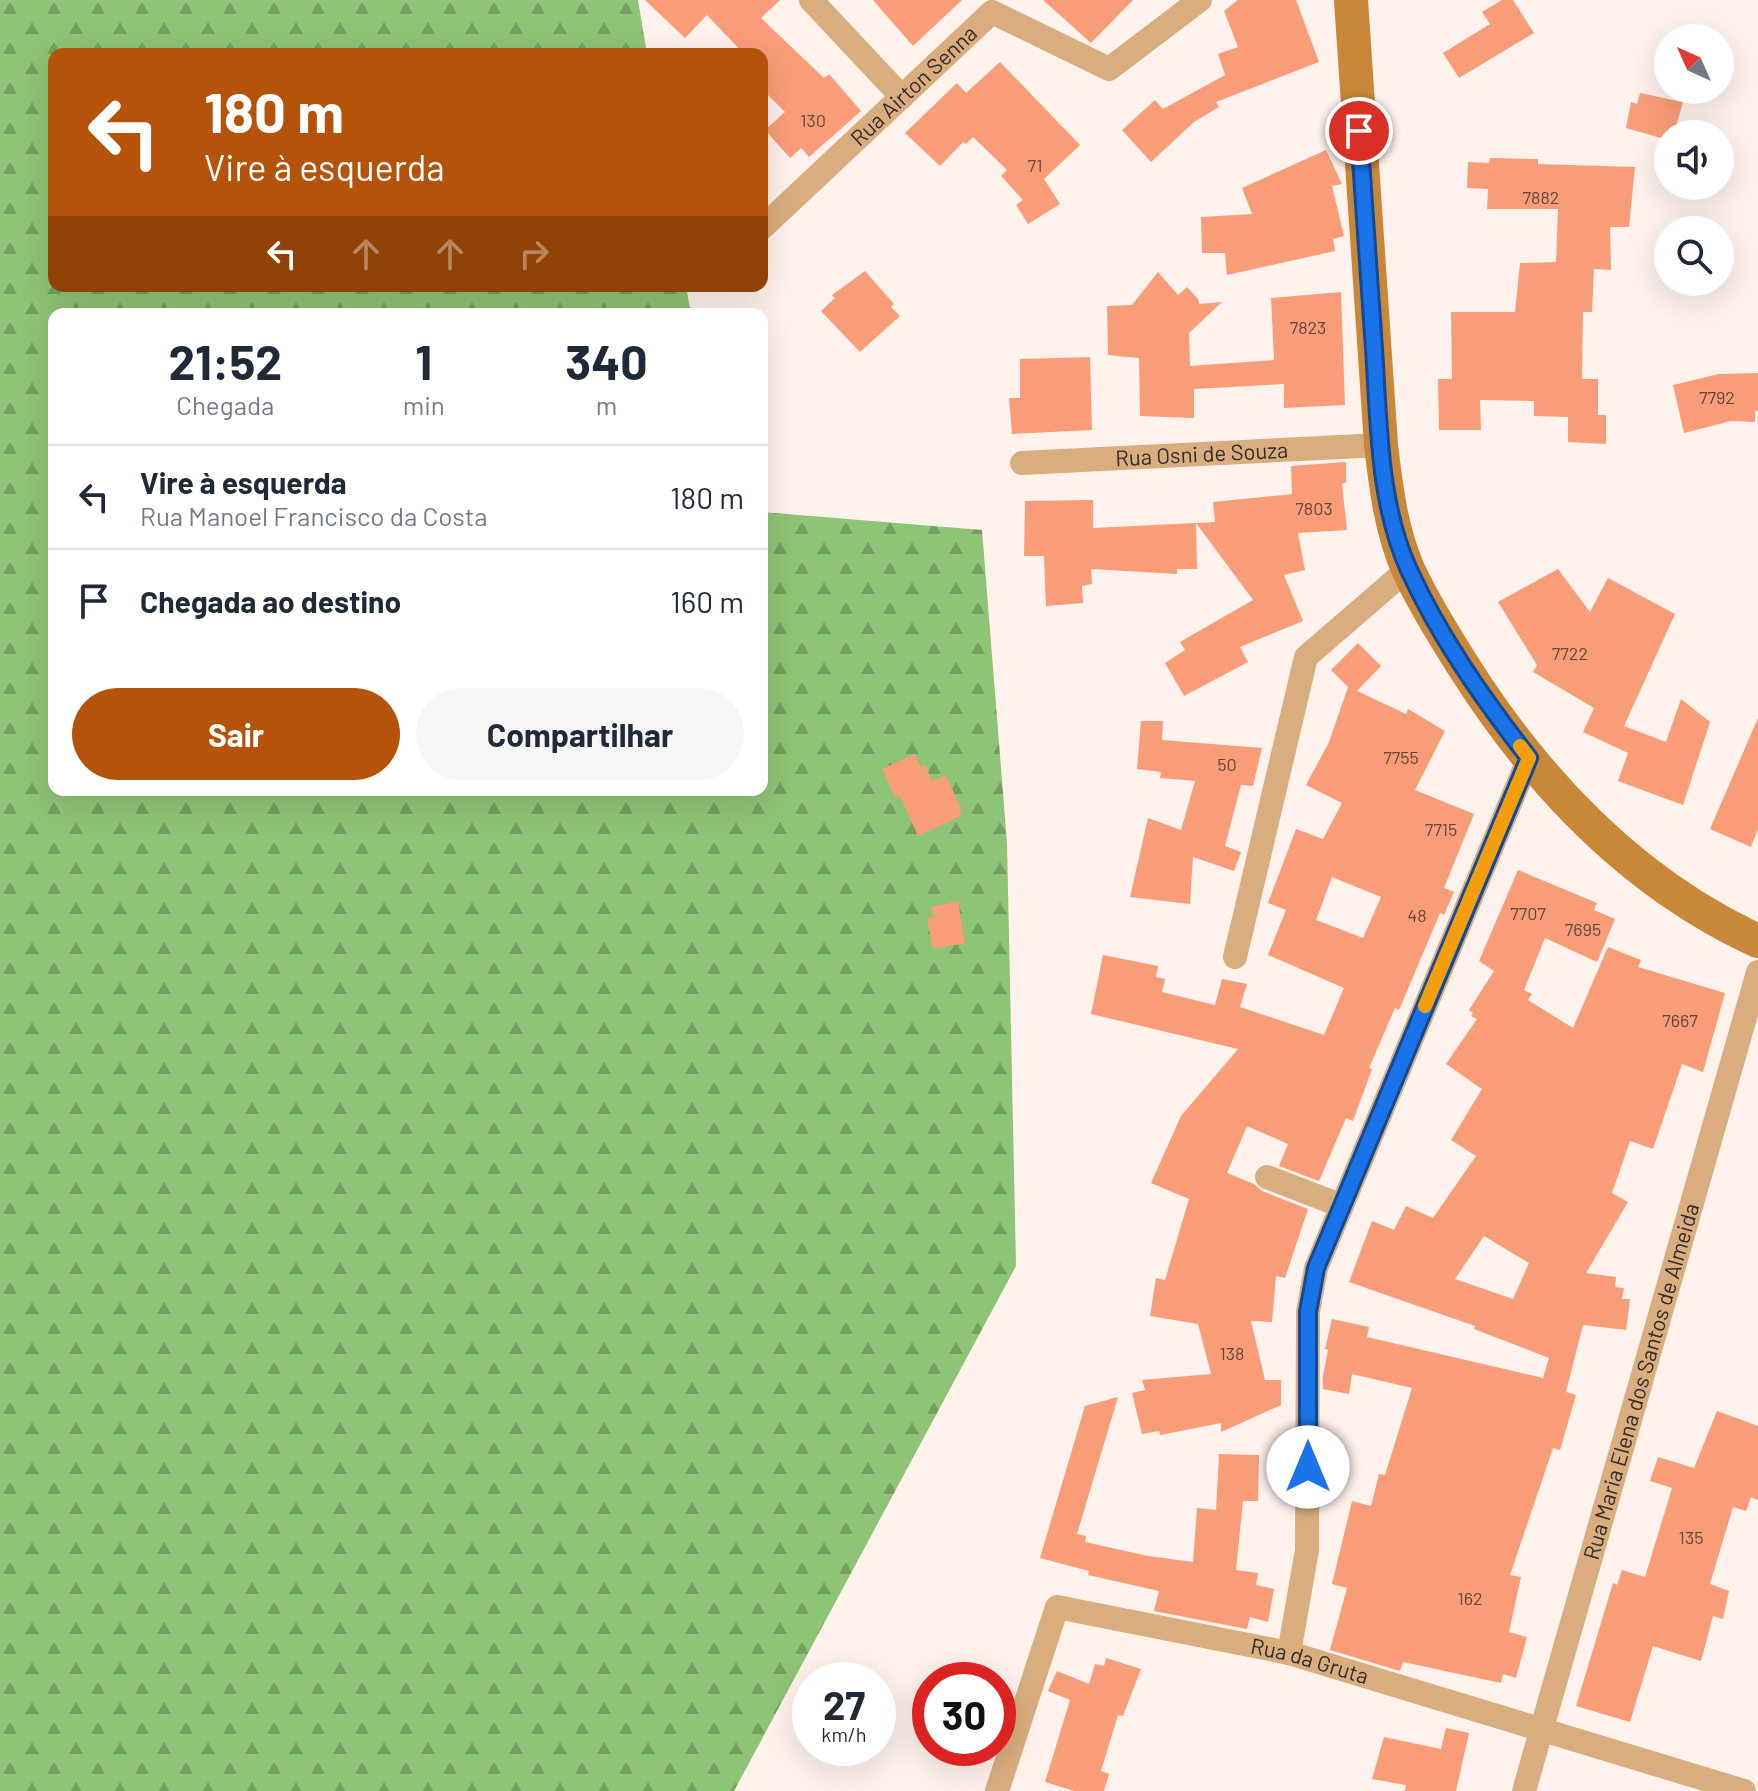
<!DOCTYPE html>
<html lang="pt">
<meta charset="utf-8">
<style>
body{margin:0;font-family:Barlow,sans-serif;background:#f6f6f7;color:#1f2937;height:100vh;display:flex;flex-direction:column;font-size:30px;white-space:nowrap}
*{box-sizing:border-box;margin:0}
p{font-size:26px;color:#747a83}
.icon{flex:none;width:44px;height:44px;fill:none;stroke:currentColor;stroke-width:2;stroke-linecap:round;stroke-linejoin:round}
.map{position:relative;flex:1;overflow:hidden}
.sheet{position:absolute;left:48px;top:308px;width:720px;height:488px;display:flex;flex-direction:column;background:#fff;border-radius:16px;box-shadow:0 8px 32px #0002}
.sheet>*{flex:none}
.banner{position:absolute;left:48px;top:48px;width:720px;height:244px;border-radius:16px;box-shadow:0 8px 32px #0002;background:#b45309;color:#fff;overflow:hidden}
.needle{width:52px;rotate:315deg}
.tools{position:absolute;left:1654px;top:24px;display:grid;gap:16px}
.tools a{display:grid;place-items:center;width:80px;height:80px;border-radius:50%;background:#fff;box-shadow:0 8px 32px #0002;font-size:40px}
.speed{position:absolute;left:792px;top:1662px;display:flex;gap:16px;font-size:40px;font-weight:700;text-align:center}
.speed>*{display:grid;place-content:center;width:104px;height:104px;border-radius:50%;background:#fff;box-shadow:0 8px 32px #0002;line-height:1}
.speed small{font-size:20px;font-weight:400}
.speed .limit{border:12px solid #d22;background:#fff;color:#111}
.pin{position:absolute;display:grid;place-items:center;width:68px;height:68px;color:#fff;margin:-34px;border:4px solid #fff;border-radius:50%;box-shadow:0 2px 8px #0007}
.me{position:absolute;width:88px;margin:-44px;rotate:0deg;stroke-linejoin:round;filter:drop-shadow(0 0 6px #0008)}
.turn{display:flex;align-items:center;gap:28px;height:168px;padding:0 24px;font-size:36px}
.turn .icon{width:104px;height:104px;stroke-width:2.5}
.turn b{display:block;font-size:56px;line-height:68px}
.lanes{display:flex;align-items:center;height:76px;padding:0 24px;background:#0003;justify-content:center;gap:40px;direction:ltr}
.lanes .off{opacity:.35}
.eta{display:flex;justify-content:space-evenly;align-items:center;height:136px;text-align:center}
.eta b{font-size:48px;font-weight:700;line-height:56px}
.cta{display:flex;gap:16px;margin-top:auto;padding:16px 24px}
.cta a{flex:1;height:92px;border-radius:48px;background:#b45309;color:#fff;font-size:32px;font-weight:700;line-height:92px;text-align:center}
.cta a+a{background:#f6f6f7;color:#1f2937}
ul{padding:0;list-style:none}
li{display:flex;align-items:center;gap:24px;height:104px;padding:0 24px;border-top:2px solid #e0e1e3}
li div{flex:1}
li b{display:block;font-size:30px}
li em{font-style:normal}
.map>svg:first-child{display:block}
.forest{fill:url(#forest-firs)}
.building{fill:#f99d79;fill-rule:evenodd}
.lines{fill:none;stroke-linecap:round;stroke-linejoin:round}
.minor{stroke:#d9ad7e;stroke-width:24}
.secondary{stroke:#c98739;stroke-width:34}
.route-casing{stroke:#114b97;stroke-width:20}
.route{stroke:#1a73e8;stroke-width:14}
.slow{stroke:#f59e0b;stroke-width:14}
.labels{text-anchor:middle;stroke-width:7;stroke-linejoin:round;paint-order:stroke}
.number-label{font-size:18px;fill:#63483e}
.street-label{font-size:22px;fill:#312c2a;stroke:#fff}
</style>
<div class="map">
<svg width="1758" height="1791" viewBox="0 0 1758 1791">
<defs>
<pattern id="forest-firs" width="22" height="20" patternUnits="userSpaceOnUse" patternTransform="scale(2)"><rect width="22" height="20" fill="#8ec475"/><path d="M5 1l3.5 6h-7zM16 11l3.5 6h-7z" fill="#759f60"/></pattern>
</defs>
<rect width="100%" height="100%" fill="#fff2ed"/>
<path class="forest" d="M0,0H638L647,54H54V286H686L691,314H54V790H762V512L982,530L1007,843L1016,1266L734,1791H0Z"/>
<g class="building">
<path d="M645,0H780L761,18L824,78L829,74L861,111L809,157L801,148L790,158L765,130L785,112L762,89V54H744L707,15L685,38Z"/>
<path d="M873,0H962L913,46Z"/>
<path d="M1043,0H1133L1091,43Z"/>
<path d="M1238,0H1296L1319,62L1216,102L1219,107L1194,122L1151,162L1122,130L1155,100L1163,109L1225,75L1218,54L1238,47L1224,11Z"/>
<path d="M1502,0H1513L1534,33L1459,78L1443,53L1490,24L1482,12Z"/>
<path d="M1000,62L1080,145L1044,179L1060,204L1028,224L1016,205L1023,200L1001,176L1007,170L973,137L966,144L963,142L940,166L905,133L957,83L966,93Z"/>
<path d="M1640,93L1683,102L1674,134H1668V140L1626,128L1631,102L1637,104Z"/>
<path d="M1326,150L1342,184L1332,186L1344,236L1333,239L1335,251L1227,275L1225,253H1202L1201,217L1252,214L1242,188Z"/>
<path d="M1490,158L1538,159V164L1635,167L1629,227H1610L1611,270L1594,269L1592,312H1583L1582,379H1598V415H1606V444L1568,442V417L1534,416V401L1480,400L1481,430H1439L1438,379H1452L1451,312H1515L1520,263L1556,262L1558,209H1487L1488,189L1467,188L1468,162L1489,163Z"/>
<path d="M865,271L894,304L891,307L900,316L860,352L821,311L835,298L832,295Z"/>
<path d="M1158,272L1178,295L1187,287L1198,299L1199,304L1222,302L1189,333L1190,366L1274,360L1271,298L1341,292L1345,405L1284,408V384L1194,389V418L1140,416L1139,358L1108,355L1107,306L1132,305Z"/>
<path d="M1090,357L1092,430L1012,434L1009,398H1020V359Z"/>
<path d="M1758,373V411H1755V422L1731,421L1684,433L1673,385L1719,374Z"/>
<path d="M1346,462V482L1342,484L1347,530L1298,533L1305,570L1284,575L1303,621L1240,647L1248,662L1184,696L1165,663L1185,650L1180,642L1253,600L1196,523L1215,522L1213,502L1292,494L1291,466Z"/>
<path d="M1093,500V528L1196,523L1197,569H1177V574L1091,569L1092,584L1082,586L1083,603L1046,606L1044,556H1024L1025,501Z"/>
<path d="M1558,569L1590,612L1608,578L1675,614L1624,726L1666,742L1681,699L1710,722L1683,805L1618,781L1628,753L1583,732L1594,708L1533,672L1537,665L1498,602Z"/>
<path d="M1358,643L1381,666L1357,691L1406,714L1408,709L1445,731L1415,790L1474,814L1444,888L1454,892L1444,915L1440,913L1399,1010L1395,1008L1369,1068L1372,1069L1353,1121L1346,1118L1319,1181L1279,1166L1288,1144L1247,1126L1227,1173L1254,1184L1262,1191L1308,1209L1285,1278L1276,1276L1272,1322L1251,1321L1265,1380H1281V1405L1221,1432V1423L1160,1435L1159,1431L1142,1434L1132,1393L1145,1390L1142,1380L1211,1374L1198,1324L1150,1316L1156,1278L1165,1280L1189,1199L1151,1183L1181,1116L1238,1049L1091,1014L1103,955L1158,966L1156,977L1165,979L1162,992L1215,1005L1222,979L1247,984L1240,1007L1324,1035L1344,988L1268,955L1286,910L1268,903L1296,829L1323,839L1342,803L1306,785L1329,742L1348,687L1331,670ZM1332,877L1381,897L1363,938L1316,920Z"/>
<path d="M1758,718V829L1751,847L1710,829Z"/>
<path d="M1141,721H1163L1162,740L1262,748L1253,786L1241,785L1225,846L1241,852L1234,871L1193,857L1190,904L1130,897L1148,818L1181,830L1195,781L1160,778L1161,772L1137,769Z"/>
<path d="M915,754L921,767L925,765L932,781L946,775L962,811L959,812L961,816L918,836L900,796L895,798L882,769Z"/>
<path d="M1518,870L1597,903L1594,910L1615,919L1597,962L1545,938L1524,990L1532,994L1528,1000L1573,1028L1608,947L1641,960L1638,967L1725,993L1703,1072L1682,1064L1653,1149L1630,1141L1612,1193L1628,1202L1586,1273L1616,1277L1615,1287L1624,1288L1622,1299H1630L1626,1330L1583,1325L1566,1392L1576,1395L1560,1450L1553,1448L1510,1575L1521,1577L1509,1632L1527,1637L1516,1678L1503,1674L1501,1683L1403,1662L1400,1671L1330,1650L1347,1588L1332,1584L1352,1501L1371,1506L1379,1474L1385,1475L1412,1388L1352,1374L1349,1394L1323,1389V1376L1328,1350L1325,1349L1332,1319L1369,1327L1367,1337L1543,1378L1549,1358L1474,1329L1475,1326L1349,1282L1372,1221L1394,1230L1406,1206L1433,1218L1476,1156L1451,1140L1482,1089L1446,1064L1477,1019L1471,1016L1473,1013L1469,1010L1494,971L1479,961ZM1484,1236L1529,1263L1513,1299L1455,1279Z"/>
<path d="M958,901L965,943L933,949L927,918L934,917L931,907Z"/>
<path d="M1118,1397L1077,1534L1086,1536L1085,1542L1148,1556L1193,1562L1197,1508L1216,1510L1219,1454L1259,1455L1258,1501H1243L1236,1570L1258,1573L1256,1585L1274,1589L1268,1622L1250,1617L1247,1629L1154,1611L1159,1591L1088,1575L1089,1571L1040,1558L1085,1406Z"/>
<path d="M1717,1411L1758,1426V1500L1751,1497L1746,1511L1733,1507L1710,1584L1729,1591L1723,1619L1713,1616L1701,1661L1653,1646L1630,1722L1576,1706L1613,1583L1617,1585L1622,1570L1645,1577L1672,1488L1650,1481L1658,1457L1694,1468Z"/>
<path d="M1106,1658L1141,1669L1123,1716L1118,1715L1101,1771L1109,1774L1104,1791H1074L1045,1782L1070,1700L1048,1691L1057,1671L1089,1684L1095,1664L1104,1666Z"/>
<path d="M1446,1728L1469,1733L1456,1791H1405L1406,1785L1372,1779L1384,1737L1441,1749Z"/>
</g>
<g class="lines">
<g class="minor">
<path d="M811,0L902,97"/>
<path id="s1" d="M762,228L992,12L1109,69L1200,0"/>
<path id="s2" d="M1022,463L1381,445"/>
<path d="M1235,957L1306,657L1408,569"/>
<path d="M1267,1177L1342,1206"/>
<path d="M1289,1653L1307,1550L1308,1312L1316,1268L1529,758"/>
<path id="s3" d="M997,1791L1057,1607L1289,1653L1744,1791"/>
<path id="s4" d="M1524,1791L1758,972"/>
</g>
<path class="secondary" d="M1351,0L1381,445C1386,487 1391,530 1408,569C1423,602 1443,634 1462,664C1535,780 1632,883 1758,941"/>
</g>
<g class="lines">
<defs>
<path id="route" d="M1308,1467V1312L1316,1268L1529,758C1484,700 1440,638 1409,570C1378,502 1379,422 1374,349C1369,277 1364,204 1359,131"/>
</defs>
<use href="#route" class="route-casing"/>
<use href="#route" class="route"/>
<path class="slow" d="M1425,1006L1529,758L1520,746"/>
</g>
<g class="labels">
<g class="number-label">
<text x="813" y="127">130</text>
<text x="1035" y="172">71</text>
<text x="1541" y="204">7882</text>
<text x="1308" y="334">7823</text>
<text x="1717" y="404">7792</text>
<text x="1314" y="515">7803</text>
<text x="1570" y="660">7722</text>
<text x="1401" y="764">7755</text>
<text x="1227" y="771">50</text>
<text x="1441" y="836">7715</text>
<text x="1528" y="920">7707</text>
<text x="1417" y="922">48</text>
<text x="1583" y="936">7695</text>
<text x="1680" y="1027">7667</text>
<text x="1232" y="1360">138</text>
<text x="1691" y="1544">135</text>
<text x="1470" y="1605">162</text>
</g>
<g class="street-label">
<text dy="8" stroke="none"><textPath href="#s1" startOffset="208">Rua Airton Senna</textPath></text>
<text dy="8" stroke="none"><textPath href="#s2" startOffset="180">Rua Osni de Souza</textPath></text>
<text dy="8" stroke="none"><textPath href="#s4" startOffset="426">Rua Maria Elena dos Santos de Almeida</textPath></text>
<text dy="8" stroke="none"><textPath href="#s3" startOffset="452">Rua da Gruta</textPath></text>
</g>
</g>
</svg>
<div class="tools">
<a><svg class="needle" viewBox="-14 -14 28 28"><path d="M0-13l5 13h-10z" fill="#e53935"/><path d="M0 13l5-13h-10z" fill="#747a83"/></svg></a>
<a><svg class="icon" aria-label="sound" viewBox="0 0 24 24"><path d="M4 9h4l5-4v14l-5-4H4zM17 9q2 3 0 6"/></svg></a>
<a><svg class="icon" aria-label="search" viewBox="0 0 24 24"><circle cx="10" cy="10" r="6"/><path d="M15 15l6 6"/></svg></a>
</div>
<div class="speed"><div>27<small>km/h</small></div><div class="limit">30</div></div>
<div class="pin" style="left:1359px;top:131px;background:#d93025"><svg class="icon" aria-label="arrive" viewBox="0 0 24 24"><path d="M6 21V4h12l-3 4 3 4H6"/></svg></div>
<svg class="me" style="left:1308px;top:1467px" viewBox="-20 -20 40 40"><circle r="19" fill="#fff"/><path d="M0-13L10 11 0 6-10 11z" fill="#1a73e8"/></svg>
<div class="banner">
<div class="turn"><svg class="icon" aria-label="left" viewBox="0 0 24 24"><path d="M17 20v-9H6M10 6l-5 5 5 5"/></svg><div><b>180 m</b>Vire à esquerda</div></div>
<div class="lanes"><svg class="icon" aria-label="left" viewBox="0 0 24 24"><path d="M17 20v-9H6M10 6l-5 5 5 5"/></svg><svg class="icon off" aria-label="ahead" viewBox="0 0 24 24"><path d="M12 20V5M6 11l6-6 6 6"/></svg><svg class="icon off" aria-label="ahead" viewBox="0 0 24 24"><path d="M12 20V5M6 11l6-6 6 6"/></svg><svg class="icon off" aria-label="right" viewBox="0 0 24 24"><path d="M7 20v-9h11M14 6l5 5-5 5"/></svg></div>
</div>
<section class="sheet">
<div class="eta">
<div><b>21:52</b><p>Chegada</p></div>
<div><b>1</b><p>min</p></div>
<div><b>340</b><p>m</p></div>
</div>
<ul>
<li><svg class="icon" aria-label="left" viewBox="0 0 24 24"><path d="M17 20v-9H6M10 6l-5 5 5 5"/></svg><div><b>Vire à esquerda</b><p>Rua Manoel Francisco da Costa</p></div><em>180 m</em></li>
<li><svg class="icon" aria-label="arrive" viewBox="0 0 24 24"><path d="M6 21V4h12l-3 4 3 4H6"/></svg><div><b>Chegada ao destino</b></div><em>160 m</em></li>
</ul>
<div class="cta"><a>Sair</a><a>Compartilhar</a></div>
</section>
</div>
